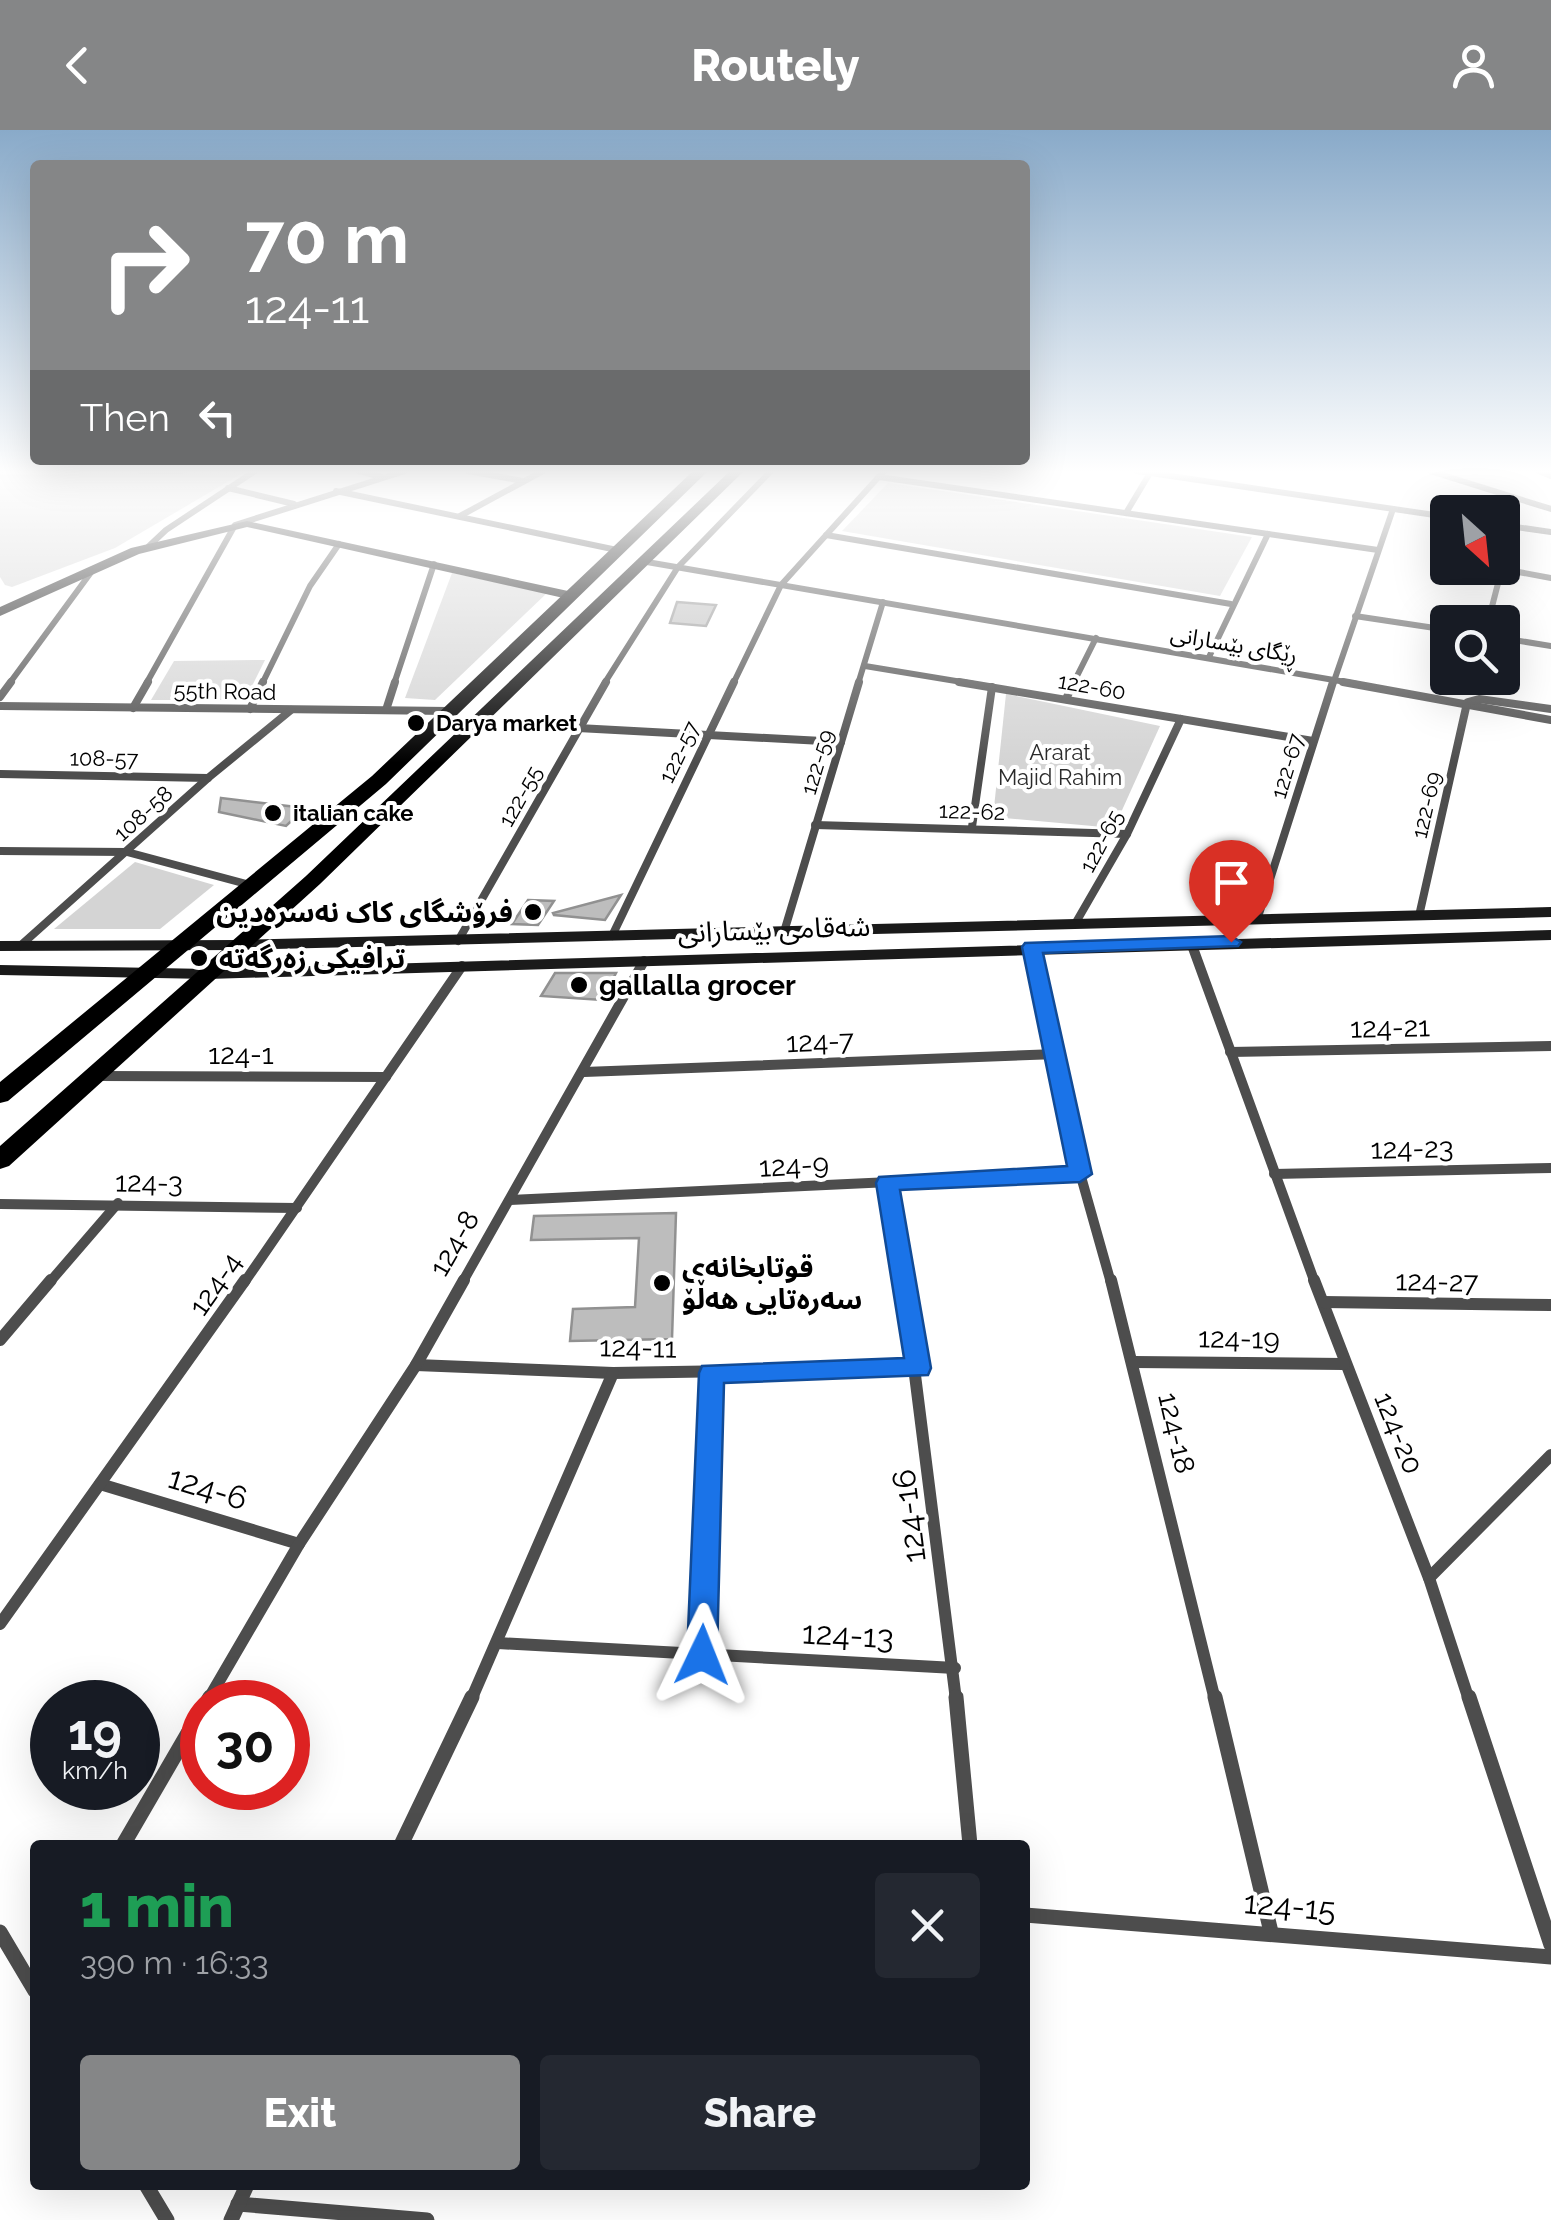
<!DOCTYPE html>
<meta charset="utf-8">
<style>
body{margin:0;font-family:Raleway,"Noto Sans Arabic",sans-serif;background:#242831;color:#f1f3f6;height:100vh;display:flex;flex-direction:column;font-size:38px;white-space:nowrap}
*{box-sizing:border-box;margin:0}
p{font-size:32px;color:#9ea1a6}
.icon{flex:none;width:55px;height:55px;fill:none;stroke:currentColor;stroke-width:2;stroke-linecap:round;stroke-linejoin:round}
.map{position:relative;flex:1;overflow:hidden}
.sheet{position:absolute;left:30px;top:1710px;width:1000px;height:350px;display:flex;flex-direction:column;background:#171b24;border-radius:10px;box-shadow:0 10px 40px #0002}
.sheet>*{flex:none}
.guide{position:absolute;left:30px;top:30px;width:1000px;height:305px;border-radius:10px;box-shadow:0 10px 40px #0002;background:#858687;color:#fff;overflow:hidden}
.needle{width:65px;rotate:153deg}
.fabs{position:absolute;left:1430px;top:365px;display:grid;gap:20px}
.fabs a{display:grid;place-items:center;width:90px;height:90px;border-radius:10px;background:#171b24;box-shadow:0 10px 40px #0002;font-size:50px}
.speed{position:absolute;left:30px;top:1550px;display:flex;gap:20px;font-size:50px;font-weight:700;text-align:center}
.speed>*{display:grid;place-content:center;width:130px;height:130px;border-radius:50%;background:#171b24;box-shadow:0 10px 40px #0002;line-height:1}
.speed small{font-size:25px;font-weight:400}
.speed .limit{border:15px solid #d22;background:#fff;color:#111}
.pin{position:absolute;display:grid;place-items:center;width:85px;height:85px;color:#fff;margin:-102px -42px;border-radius:50% 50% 50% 0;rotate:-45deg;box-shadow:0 0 10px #0007}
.pin .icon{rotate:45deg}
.me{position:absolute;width:110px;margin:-55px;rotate:2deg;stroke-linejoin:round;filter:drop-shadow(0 0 8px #0008)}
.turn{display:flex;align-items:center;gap:35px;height:210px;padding:0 50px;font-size:45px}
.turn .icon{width:130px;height:130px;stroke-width:2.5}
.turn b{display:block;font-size:70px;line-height:85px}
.then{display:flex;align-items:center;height:95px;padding:0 50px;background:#0003;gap:20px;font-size:38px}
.round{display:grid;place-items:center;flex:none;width:105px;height:105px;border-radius:10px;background:#242831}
.headline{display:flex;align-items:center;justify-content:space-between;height:170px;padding:0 50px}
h1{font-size:60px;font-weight:800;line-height:75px;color:#1e9e55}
.primary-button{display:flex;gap:20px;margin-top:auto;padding:20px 50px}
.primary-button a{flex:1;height:115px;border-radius:10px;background:#858687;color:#fff;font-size:40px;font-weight:800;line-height:115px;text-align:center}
.primary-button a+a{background:#242831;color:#f1f3f6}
header{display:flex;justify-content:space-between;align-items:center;height:130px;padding:0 50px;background:#858687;color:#fff;font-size:45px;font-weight:800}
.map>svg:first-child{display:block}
.green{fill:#d4d4d4}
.building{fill:#bdbdbd;stroke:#919191;stroke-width:2.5}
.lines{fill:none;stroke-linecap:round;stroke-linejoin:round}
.lane{stroke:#4d4d4d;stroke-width:5}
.street-far4{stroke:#4d4d4d;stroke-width:6}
.street-far3{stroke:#4d4d4d;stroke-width:8}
.street-far2{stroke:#4d4d4d;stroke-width:10}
.street-far1{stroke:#4d4d4d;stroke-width:12}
.street{stroke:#4d4d4d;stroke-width:15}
.secondary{fill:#1a1a1a;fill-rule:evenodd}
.primary{fill:#000;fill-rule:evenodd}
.route{fill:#1a73e8;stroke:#114b97;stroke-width:2.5}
.poi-dot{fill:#000;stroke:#fff;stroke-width:4}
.labels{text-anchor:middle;stroke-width:8;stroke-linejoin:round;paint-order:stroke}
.far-street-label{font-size:22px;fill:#000;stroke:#fff}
.far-poi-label{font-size:22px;font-weight:bold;fill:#000;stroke:#fff;text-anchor:start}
.far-park-label{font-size:22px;fill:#2b2b2b;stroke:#fff}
.poi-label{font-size:28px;font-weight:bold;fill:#000;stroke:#fff;text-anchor:start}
.street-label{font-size:28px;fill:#000;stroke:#fff}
.near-street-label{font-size:32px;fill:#000;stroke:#fff}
</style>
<header><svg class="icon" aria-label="back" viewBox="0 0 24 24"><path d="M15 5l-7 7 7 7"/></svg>Routely<svg class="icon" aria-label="person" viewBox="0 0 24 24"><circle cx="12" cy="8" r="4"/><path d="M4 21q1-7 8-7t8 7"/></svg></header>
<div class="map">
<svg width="1551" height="2090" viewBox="0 0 1551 2090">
<rect width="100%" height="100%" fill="#fff"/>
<g class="green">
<path d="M0,341H246L115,418L12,457L5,455L0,447Z"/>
<path d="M888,353L1252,407L1220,466L842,401Z"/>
<path d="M452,443L547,463L435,570L405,568Z"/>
<path d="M265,530L245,570H151L174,531Z"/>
<path d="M1006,564L1160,596L1114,698L993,687Z"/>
<path d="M135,732L214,755L160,799H54Z"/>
</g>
<g class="building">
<path d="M677,472L716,475L706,496L670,493Z"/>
<path d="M221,668L305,678L286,696L219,682Z"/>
<path d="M621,765L605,790L554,785L553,783Z"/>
<path d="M528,770L554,771L538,795L512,794Z"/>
<path d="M555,843H616L602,870L541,866Z"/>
<path d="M676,1083L672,1209L570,1211L573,1179L635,1177L639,1108L531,1110L534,1086Z"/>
</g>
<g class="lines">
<path class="lane" d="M141,341H182"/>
<g class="street-far4">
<path d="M359,341L382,347"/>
<path d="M468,341L523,351"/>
<path d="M1137,341L1448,387"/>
<path d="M1430,341L1551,379"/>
<path d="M1539,341L1551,346"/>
<path d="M879,347L1378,420"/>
<path d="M228,358L294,374"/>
<path d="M336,361L617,420"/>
<path d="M1126,383L1150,343"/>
<path d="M460,386L543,341"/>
<path d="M1502,395L1551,402"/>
<path d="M826,405L1231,474"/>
<path d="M149,416L166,400L255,341"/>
<path d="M641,431L1357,554"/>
<path d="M1502,434L1508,396"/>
<path d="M1502,439L1551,448"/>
<path d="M1355,486L1448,500"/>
<path d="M1488,492L1502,438"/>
<path d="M1502,508L1551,516"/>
<path d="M1209,527L1268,404"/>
<path d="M865,536L974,554"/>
<path d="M9,554L92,441"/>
<path d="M146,554L235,395L405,341"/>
<path d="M262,554L310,456L339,414"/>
<path d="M394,554L434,434"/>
<path d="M604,554L678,437L771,341"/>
<path d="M733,554L781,455L884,341"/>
<path d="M858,554L883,472"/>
<path d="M1073,554L1096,508"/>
<path d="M1333,554L1393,379"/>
</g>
<g class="street-far3">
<path d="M959,552L1313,611"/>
<path d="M1343,552L1551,590"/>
<path d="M0,567L11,552"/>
<path d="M1066,569L1074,552"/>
<path d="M1468,572L1479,569L1551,579"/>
<path d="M0,576L449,581"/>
<path d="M133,578L148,552"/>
<path d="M250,579L263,552"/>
<path d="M386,580L395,552"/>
<path d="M578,598L841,612"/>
<path d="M0,644L208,648"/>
<path d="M815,695L1127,704"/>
<path d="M972,697L992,557"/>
<path d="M0,721L127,722L254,756"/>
<path d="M1419,786L1467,573"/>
<path d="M1257,790L1333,552"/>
<path d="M1075,794L1127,704L1181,589"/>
<path d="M784,802L859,552"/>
<path d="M612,806L734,552"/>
<path d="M458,811L606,552"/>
<path d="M1191,812L1194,820"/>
<path d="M20,816L208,648L291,580"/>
</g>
<g class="street-far2">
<path d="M1032,818L1080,1043L1111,1153"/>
<path d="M1193,818L1315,1153"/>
<path d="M1230,922L1551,916"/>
<path d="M584,942L1057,924"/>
<path d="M97,946L386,947"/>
<path d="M1274,1044L1551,1038"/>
<path d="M887,1053L903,1153"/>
<path d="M510,1070L1080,1043"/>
<path d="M0,1074L297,1078"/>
<path d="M49,1153L118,1073"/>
<path d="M244,1153L462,836"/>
<path d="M462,1153L644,831"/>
</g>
<g class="street-far1">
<path d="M903,1150L956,1570"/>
<path d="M1111,1150L1215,1570"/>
<path d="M1314,1150L1429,1448L1469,1570"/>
<path d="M1323,1172L1551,1175"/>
<path d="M0,1210L51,1150"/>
<path d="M1134,1232L1344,1234"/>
<path d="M416,1235L613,1243L918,1238"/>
<path d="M100,1354L299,1414"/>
<path d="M1429,1448L1551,1325"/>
<path d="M0,1494L245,1150"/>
<path d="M498,1513L955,1538"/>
<path d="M702,1525L711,1243"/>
<path d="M208,1570L299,1414L416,1235L464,1150"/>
<path d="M471,1570L613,1243"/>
</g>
<g class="street">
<path d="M956,1567L970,1715"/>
<path d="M1215,1567L1271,1802"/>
<path d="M1469,1567L1551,1815"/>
<path d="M207,1572L210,1567"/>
<path d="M123,1715L202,1579"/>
<path d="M401,1715L472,1567"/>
<path d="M1025,1785L1551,1827"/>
<path d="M0,1802L35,1861"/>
<path d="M146,2055L167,2090"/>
<path d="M238,2074L427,2090"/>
<path d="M231,2090L247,2055"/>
</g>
<g class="secondary">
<path d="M247,391L568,461L574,465L568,469L247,397L139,424L0,486V477L131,418Z"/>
<path d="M1551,777V787L237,820L0,821V811L237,810Z"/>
<path d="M1551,800V810L208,849L0,845V835L208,839Z"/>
</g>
<g class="primary">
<path d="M693,341H708L386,654L8,971L0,973V952L372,646Z"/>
<path d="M730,341H744L320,754L9,1036L0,1039V1016L306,746Z"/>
</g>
</g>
<linearGradient id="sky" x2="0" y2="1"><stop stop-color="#89aac9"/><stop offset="0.54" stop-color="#fff"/><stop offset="1" stop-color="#fff" stop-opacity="0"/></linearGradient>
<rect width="1551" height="633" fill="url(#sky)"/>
<path class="route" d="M1231,806L1241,812L1238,816L1043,823L1092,1044L1080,1052L900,1060L931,1238L928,1245L724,1253L717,1525L713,1535L702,1539L692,1535L687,1525L699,1243L702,1236L904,1228L876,1053L879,1047L1067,1036L1022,817L1025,813Z"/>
<g class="poi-dot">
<circle cx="416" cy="593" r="10"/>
<circle cx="273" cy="683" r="10"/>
<circle cx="533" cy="782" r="10"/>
<circle cx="199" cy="828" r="10"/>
<circle cx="579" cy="855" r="10"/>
<circle cx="662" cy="1153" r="10"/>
</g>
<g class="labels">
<g class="far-street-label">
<text transform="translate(1234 514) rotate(10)" y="8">ڕێگای بێسارانی</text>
<text transform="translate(1092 556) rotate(10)" y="8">122-60</text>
<text transform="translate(225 561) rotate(1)" y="8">55th Road</text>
<text transform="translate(679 622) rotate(-64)" y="8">122-57</text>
<text transform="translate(104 628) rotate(1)" y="8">108-57</text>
<text transform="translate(817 632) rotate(-73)" y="8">122-59</text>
<text transform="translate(1287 636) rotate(-73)" y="8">122-67</text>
<text transform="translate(520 666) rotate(-61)" y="8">122-55</text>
<text transform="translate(1426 675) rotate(-77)" y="8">122-69</text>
<text transform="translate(972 681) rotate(2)" y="8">122-62</text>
<text transform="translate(143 683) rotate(-42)" y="8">108-58</text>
<text transform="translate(1101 711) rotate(-62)" y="8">122-65</text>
</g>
<g class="far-poi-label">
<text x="436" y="601">Darya market</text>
<text x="293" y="691">italian cake</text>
</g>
<g class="far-park-label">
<text x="1060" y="630">Ararat<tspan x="1060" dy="25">Majid Rahim</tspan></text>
</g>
<g class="poi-label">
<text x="513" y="792" text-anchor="end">فرۆشگای کاک نەسرەدین</text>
<text x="219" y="838">ترافیکی زەرگەتە</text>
<text x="599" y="865">gallalla grocer</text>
<text x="682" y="1147">قوتابخانەی<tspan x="682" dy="32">سەرەتایی هەڵۆ</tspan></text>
</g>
<g class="street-label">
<text transform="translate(774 799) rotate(-2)" y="10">شەقامی بێسارانی</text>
<text transform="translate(1390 897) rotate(-1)" y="10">124-21</text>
<text transform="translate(820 911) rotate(-2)" y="10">124-7</text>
<text x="241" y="934">124-1</text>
<text transform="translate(1412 1018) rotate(-1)" y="10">124-23</text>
<text transform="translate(794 1035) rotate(-3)" y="10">124-9</text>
<text transform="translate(149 1052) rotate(1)" y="10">124-3</text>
<text transform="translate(454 1113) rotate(-60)" y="10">124-8</text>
<text transform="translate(1437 1151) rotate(1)" y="10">124-27</text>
<text transform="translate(215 1154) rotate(-55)" y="10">124-4</text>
<text transform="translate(1239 1208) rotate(1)" y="10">124-19</text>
<text transform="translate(638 1217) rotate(1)" y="10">124-11</text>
<text transform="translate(1177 1303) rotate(77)" y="10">124-18</text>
<text transform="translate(1399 1303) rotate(68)" y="10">124-20</text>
</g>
<g class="near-street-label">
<text transform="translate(208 1358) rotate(17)" y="11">124-6</text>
<text transform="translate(909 1386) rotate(-97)" y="11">124-16</text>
<text transform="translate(848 1505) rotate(3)" y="11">124-13</text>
<text transform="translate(1290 1776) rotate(5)" y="11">124-15</text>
</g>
</g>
</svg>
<div class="fabs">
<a><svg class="needle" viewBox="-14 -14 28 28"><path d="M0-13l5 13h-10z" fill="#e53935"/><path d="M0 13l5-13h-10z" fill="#9ea1a6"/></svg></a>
<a><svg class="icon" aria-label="search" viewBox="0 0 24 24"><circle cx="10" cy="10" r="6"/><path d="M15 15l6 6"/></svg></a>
</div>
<div class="speed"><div>19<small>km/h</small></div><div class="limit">30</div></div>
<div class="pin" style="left:1231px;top:812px;background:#d93025"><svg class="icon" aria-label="arrive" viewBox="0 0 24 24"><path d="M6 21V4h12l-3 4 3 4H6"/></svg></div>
<svg class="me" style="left:702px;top:1525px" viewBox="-20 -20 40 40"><path d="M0-17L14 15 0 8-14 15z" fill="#1a73e8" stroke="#fff" stroke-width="4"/></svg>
<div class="guide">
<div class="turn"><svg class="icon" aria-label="right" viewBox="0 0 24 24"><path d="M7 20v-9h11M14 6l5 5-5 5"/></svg><div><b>70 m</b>124-11</div></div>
<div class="then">Then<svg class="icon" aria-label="left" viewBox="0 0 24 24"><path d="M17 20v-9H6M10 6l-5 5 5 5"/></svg></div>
</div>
<section class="sheet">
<div class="headline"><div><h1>1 min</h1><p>390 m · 16:33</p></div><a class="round"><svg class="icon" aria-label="close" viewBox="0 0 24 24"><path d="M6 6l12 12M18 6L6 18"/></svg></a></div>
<div class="primary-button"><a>Exit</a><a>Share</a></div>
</section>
</div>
